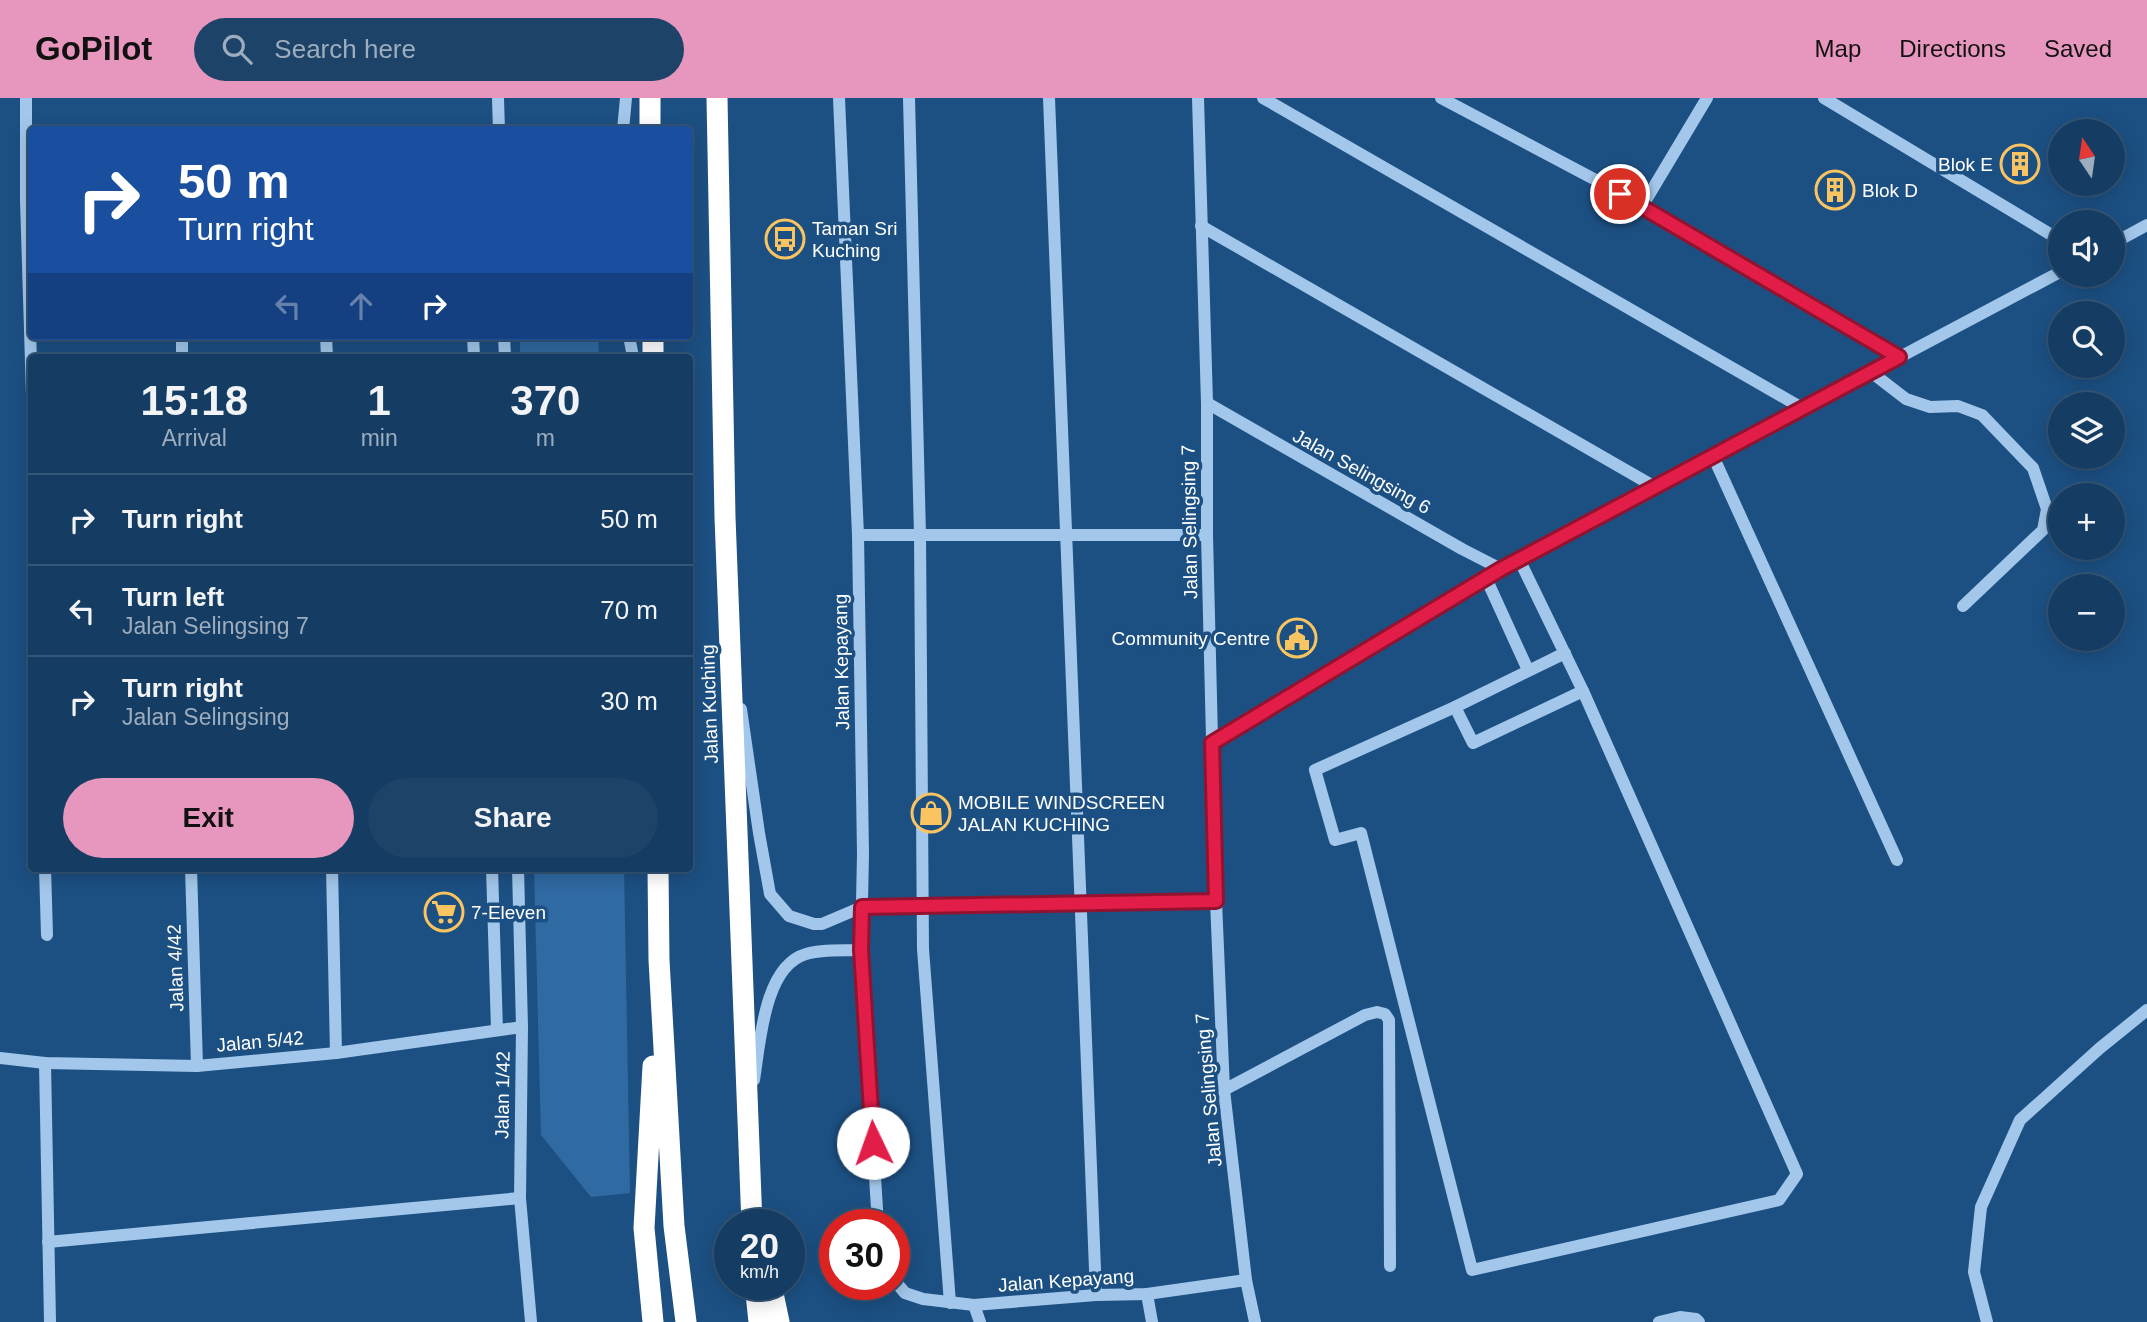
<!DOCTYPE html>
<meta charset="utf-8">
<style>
body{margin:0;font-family:Helvetica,sans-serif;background:#1e4368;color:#f1f3f6;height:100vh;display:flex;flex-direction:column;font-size:26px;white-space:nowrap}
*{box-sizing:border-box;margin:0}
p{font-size:23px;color:#9dadbe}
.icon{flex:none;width:38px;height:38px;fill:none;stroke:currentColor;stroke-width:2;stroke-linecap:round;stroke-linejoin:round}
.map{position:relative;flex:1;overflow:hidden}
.panel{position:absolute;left:28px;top:256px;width:665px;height:518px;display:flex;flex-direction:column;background:#153c62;border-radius:7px;box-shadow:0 4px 18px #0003,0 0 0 2px #345677}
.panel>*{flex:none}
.banner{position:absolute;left:28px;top:28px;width:665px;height:214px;border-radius:7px;box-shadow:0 4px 18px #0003,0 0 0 2px #345677;background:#1a4fa0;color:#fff;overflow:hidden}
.needle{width:46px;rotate:347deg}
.tools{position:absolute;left:2048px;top:21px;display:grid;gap:14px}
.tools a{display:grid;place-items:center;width:77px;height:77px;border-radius:50%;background:#153c62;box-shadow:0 4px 18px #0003,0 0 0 2px #345677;font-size:35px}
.speed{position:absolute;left:714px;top:1111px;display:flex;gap:14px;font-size:35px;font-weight:700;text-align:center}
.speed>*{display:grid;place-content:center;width:91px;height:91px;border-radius:50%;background:#153c62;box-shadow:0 4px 18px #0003,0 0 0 2px #345677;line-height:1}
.speed small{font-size:18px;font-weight:400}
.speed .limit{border:10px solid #d22;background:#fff;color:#111}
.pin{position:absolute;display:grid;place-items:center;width:60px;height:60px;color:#fff;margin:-30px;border:4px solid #fff;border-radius:50%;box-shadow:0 2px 7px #0007}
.me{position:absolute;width:77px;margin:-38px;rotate:357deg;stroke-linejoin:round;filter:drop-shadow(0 0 5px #0008)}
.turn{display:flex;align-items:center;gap:24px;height:147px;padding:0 35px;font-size:32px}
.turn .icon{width:91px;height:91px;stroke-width:2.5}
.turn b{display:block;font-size:49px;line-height:60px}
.lanes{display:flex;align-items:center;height:66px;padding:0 35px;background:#0003;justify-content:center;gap:35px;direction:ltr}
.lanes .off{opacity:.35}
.eta{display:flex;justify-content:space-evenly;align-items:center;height:119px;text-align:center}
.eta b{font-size:42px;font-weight:700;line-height:49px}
.primary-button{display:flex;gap:14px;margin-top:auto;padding:14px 35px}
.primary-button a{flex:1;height:80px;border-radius:42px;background:#e797bd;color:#111;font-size:28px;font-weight:700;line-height:80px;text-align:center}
.primary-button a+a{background:#1e4368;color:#f1f3f6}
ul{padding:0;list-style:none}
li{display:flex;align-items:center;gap:21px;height:91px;padding:0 35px;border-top:2px solid #345677}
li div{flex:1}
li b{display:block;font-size:26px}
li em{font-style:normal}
header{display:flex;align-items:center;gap:42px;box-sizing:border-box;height:98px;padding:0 35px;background:#e797bd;color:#111}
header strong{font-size:33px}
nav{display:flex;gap:38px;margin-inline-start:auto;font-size:24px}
.search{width:490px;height:63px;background:#1e4368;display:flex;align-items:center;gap:18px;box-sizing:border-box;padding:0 24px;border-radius:38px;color:#9dadbe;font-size:26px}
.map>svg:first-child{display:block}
.green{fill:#306aa2}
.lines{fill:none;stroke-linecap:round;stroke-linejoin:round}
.minor{stroke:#a2c7ea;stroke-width:12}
.highway{stroke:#fff;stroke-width:21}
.route-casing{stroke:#92132f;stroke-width:18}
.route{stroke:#e11d48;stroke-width:12}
.labels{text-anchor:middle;stroke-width:7;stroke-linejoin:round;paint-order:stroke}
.poi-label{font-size:19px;fill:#fff;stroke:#1c5083;text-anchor:start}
.street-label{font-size:19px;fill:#fff;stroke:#1c5083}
</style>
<header>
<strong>GoPilot</strong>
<div class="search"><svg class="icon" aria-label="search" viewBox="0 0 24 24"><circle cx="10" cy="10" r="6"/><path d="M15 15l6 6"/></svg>Search here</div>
<nav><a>Map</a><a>Directions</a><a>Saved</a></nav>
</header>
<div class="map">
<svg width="2147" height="1224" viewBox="0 0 2147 1224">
<rect width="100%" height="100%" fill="#1c5083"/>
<g class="green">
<path d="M520,238H598L599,259H520Z"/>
<path d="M534,770H624L630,1095L591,1099L541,1037Z"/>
</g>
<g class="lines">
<g class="minor">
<path d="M26,0V102L32,297"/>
<path d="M498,0L499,32"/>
<path d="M839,0L858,437L863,756L861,852L878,1127"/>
<path d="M909,0L920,437L923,851L950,1205"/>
<path d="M1049,0L1096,1197"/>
<path d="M1198,0L1207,305V437L1216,803L1224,992L1246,1182L1255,1224"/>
<path d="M1263,0L1802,310"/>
<path d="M1441,0L1643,107L1899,259"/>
<path d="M1824,0L2060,142"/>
<path d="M623,32L626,0"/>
<path d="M1643,107L1707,0"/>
<path d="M1201,128L1655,389"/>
<path d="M2112,146L2147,127"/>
<path d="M182,238V259"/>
<path d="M326,238L327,259"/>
<path d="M473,238L474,259"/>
<path d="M504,238L505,259"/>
<path d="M629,238L633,259"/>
<path d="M1871,274L1906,301L1930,309L1958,308L1982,317L2033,370L2047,411L2043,432L1963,508"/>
<path d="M1207,305L1462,451L1501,471"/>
<path d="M1713,358L1897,762"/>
<path d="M858,437H1207"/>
<path d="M1519,461L1583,593L1473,645L1455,609L1565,555"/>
<path d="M1486,480L1528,572"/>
<path d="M1455,609L1315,672L1335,742L1361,735L1472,1172L1779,1102L1797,1076L1583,593"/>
<path d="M741,611L759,735L770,796L789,818L814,826H822L862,809L1216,803"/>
<path d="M1212,645L1501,471L2060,174"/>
<path d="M45,770L47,837"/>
<path d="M191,770L197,968"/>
<path d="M332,770L336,955"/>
<path d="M492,770L497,932"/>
<path d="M518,770L522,929L520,1100L531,1224"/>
<path d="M0,960L45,965L197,968L336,955L522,929"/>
<path d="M45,965L50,1224"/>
<path d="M754,982C760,945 764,868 806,856C823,851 844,853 861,852"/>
<path d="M1224,992L1365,917L1377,914L1385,916L1389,922L1390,1168"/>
<path d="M48,1144L520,1100"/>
<path d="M894,1182L905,1195L923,1201L974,1207L1096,1197L1147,1196L1246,1182"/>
<path d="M1147,1196L1152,1224"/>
<path d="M974,1207L980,1224"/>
<path d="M1659,1224L1680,1219L1696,1221L1699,1224"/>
<path d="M1987,1224L1974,1174L1981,1109L2020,1022L2100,950L2147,912"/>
</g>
<g class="highway">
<path d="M650,0V32"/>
<path d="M717,0L725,419L752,1127"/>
<path d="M653,238V259"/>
<path d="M658,770L659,862L674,1128L686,1224"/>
<path d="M653,968L644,1130L653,1224"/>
<path d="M755,1186L759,1224"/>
<path d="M771,1186L779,1224"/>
</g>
</g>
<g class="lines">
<defs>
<path id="route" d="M873,1045L861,852L862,809L1216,803L1212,645L1501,471L1899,259L1620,96"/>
</defs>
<use href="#route" class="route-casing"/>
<use href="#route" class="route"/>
</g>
<defs>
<symbol id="building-ring" viewBox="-11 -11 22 22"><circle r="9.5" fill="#1c5083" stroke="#fac460" stroke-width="1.5"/><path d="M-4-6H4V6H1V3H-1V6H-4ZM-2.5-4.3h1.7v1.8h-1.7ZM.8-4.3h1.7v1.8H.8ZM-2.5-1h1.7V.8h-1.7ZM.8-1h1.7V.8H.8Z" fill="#fac460"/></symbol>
<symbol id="bus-ring" viewBox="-11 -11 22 22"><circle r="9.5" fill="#1c5083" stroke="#fac460" stroke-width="1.5"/><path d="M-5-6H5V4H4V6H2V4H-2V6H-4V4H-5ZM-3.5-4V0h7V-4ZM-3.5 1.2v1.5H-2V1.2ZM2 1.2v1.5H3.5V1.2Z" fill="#fac460"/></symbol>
<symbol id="civic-ring" viewBox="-11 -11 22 22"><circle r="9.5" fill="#1c5083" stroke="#fac460" stroke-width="1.5"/><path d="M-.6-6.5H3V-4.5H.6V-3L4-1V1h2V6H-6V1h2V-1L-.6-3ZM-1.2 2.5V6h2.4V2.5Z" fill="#fac460"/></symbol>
<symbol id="shop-ring" viewBox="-11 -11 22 22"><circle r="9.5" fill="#1c5083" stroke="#fac460" stroke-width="1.5"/><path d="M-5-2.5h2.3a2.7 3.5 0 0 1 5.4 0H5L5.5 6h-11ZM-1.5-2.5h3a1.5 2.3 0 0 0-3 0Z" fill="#fac460"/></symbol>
<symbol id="supermarket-ring" viewBox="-11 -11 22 22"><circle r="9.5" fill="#1c5083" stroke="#fac460" stroke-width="1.5"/><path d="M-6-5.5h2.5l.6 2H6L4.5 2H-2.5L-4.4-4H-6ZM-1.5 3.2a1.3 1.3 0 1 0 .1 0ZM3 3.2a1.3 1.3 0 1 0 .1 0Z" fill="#fac460"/></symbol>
</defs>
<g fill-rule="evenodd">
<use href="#building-ring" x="1998" y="44" width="44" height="44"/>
<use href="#building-ring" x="1813" y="70" width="44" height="44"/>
<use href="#bus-ring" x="763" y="119" width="44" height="44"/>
<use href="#civic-ring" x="1275" y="518" width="44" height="44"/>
<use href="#shop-ring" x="909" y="693" width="44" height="44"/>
<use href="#supermarket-ring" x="422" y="792" width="44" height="44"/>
</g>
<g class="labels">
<g class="poi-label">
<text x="1993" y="73" text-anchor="end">Blok E</text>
<text x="1862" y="99">Blok D</text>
<text x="812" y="137">Taman Sri<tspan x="812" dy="22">Kuching</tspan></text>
<text x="1270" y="547" text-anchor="end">Community Centre</text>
<text x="958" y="711">MOBILE WINDSCREEN<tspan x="958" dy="22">JALAN KUCHING</tspan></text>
<text x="471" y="821">7-Eleven</text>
</g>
<g class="street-label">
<text transform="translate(1362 373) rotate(29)" y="7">Jalan Selingsing 6</text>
<text transform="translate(1189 424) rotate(-91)" y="7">Jalan Selingsing 7</text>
<text transform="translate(841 564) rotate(-91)" y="7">Jalan Kepayang</text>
<text transform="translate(709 606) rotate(-92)" y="7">Jalan Kuching</text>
<text transform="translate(175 870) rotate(-92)" y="7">Jalan 4/42</text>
<text transform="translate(260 943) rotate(-5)" y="7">Jalan 5/42</text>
<text transform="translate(1208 992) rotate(-95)" y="7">Jalan Selingsing 7</text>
<text transform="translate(502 997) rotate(-89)" y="7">Jalan 1/42</text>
<text transform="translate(1066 1182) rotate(-4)" y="7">Jalan Kepayang</text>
</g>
</g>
</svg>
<div class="tools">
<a><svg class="needle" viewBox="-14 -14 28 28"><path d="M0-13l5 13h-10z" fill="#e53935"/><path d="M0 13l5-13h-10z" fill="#9dadbe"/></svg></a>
<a><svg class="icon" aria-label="sound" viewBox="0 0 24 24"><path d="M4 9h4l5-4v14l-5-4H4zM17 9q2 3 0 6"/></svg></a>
<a><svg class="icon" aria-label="search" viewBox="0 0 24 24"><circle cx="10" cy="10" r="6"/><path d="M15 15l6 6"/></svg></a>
<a><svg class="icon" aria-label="layers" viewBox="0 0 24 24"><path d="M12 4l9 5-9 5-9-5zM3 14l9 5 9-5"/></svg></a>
<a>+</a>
<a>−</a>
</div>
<div class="speed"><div>20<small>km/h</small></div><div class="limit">30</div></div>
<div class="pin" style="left:1620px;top:96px;background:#d93025"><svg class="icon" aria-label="arrive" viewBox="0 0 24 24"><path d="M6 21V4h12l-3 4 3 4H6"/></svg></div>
<svg class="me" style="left:873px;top:1045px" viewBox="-20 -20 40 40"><circle r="19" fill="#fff"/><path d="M0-13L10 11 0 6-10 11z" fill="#e11d48"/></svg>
<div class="banner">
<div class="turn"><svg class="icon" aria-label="right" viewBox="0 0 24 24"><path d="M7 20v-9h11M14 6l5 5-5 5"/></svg><div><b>50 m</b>Turn right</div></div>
<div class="lanes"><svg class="icon off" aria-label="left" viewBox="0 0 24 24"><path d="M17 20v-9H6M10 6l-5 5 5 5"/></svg><svg class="icon off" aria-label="ahead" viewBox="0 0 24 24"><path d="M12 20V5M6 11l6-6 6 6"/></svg><svg class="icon" aria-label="right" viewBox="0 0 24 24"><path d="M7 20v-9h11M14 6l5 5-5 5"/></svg></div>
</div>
<section class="panel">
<div class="eta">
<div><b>15:18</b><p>Arrival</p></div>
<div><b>1</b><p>min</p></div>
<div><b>370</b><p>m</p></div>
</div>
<ul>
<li><svg class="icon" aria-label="right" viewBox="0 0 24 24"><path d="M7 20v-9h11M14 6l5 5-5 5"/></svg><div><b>Turn right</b></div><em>50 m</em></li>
<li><svg class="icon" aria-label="left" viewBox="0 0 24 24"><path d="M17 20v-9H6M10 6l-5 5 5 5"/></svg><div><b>Turn left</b><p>Jalan Selingsing 7</p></div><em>70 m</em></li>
<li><svg class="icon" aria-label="right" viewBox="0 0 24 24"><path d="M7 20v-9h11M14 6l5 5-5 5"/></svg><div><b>Turn right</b><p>Jalan Selingsing</p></div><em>30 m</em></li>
</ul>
<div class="primary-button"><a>Exit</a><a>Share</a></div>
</section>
</div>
